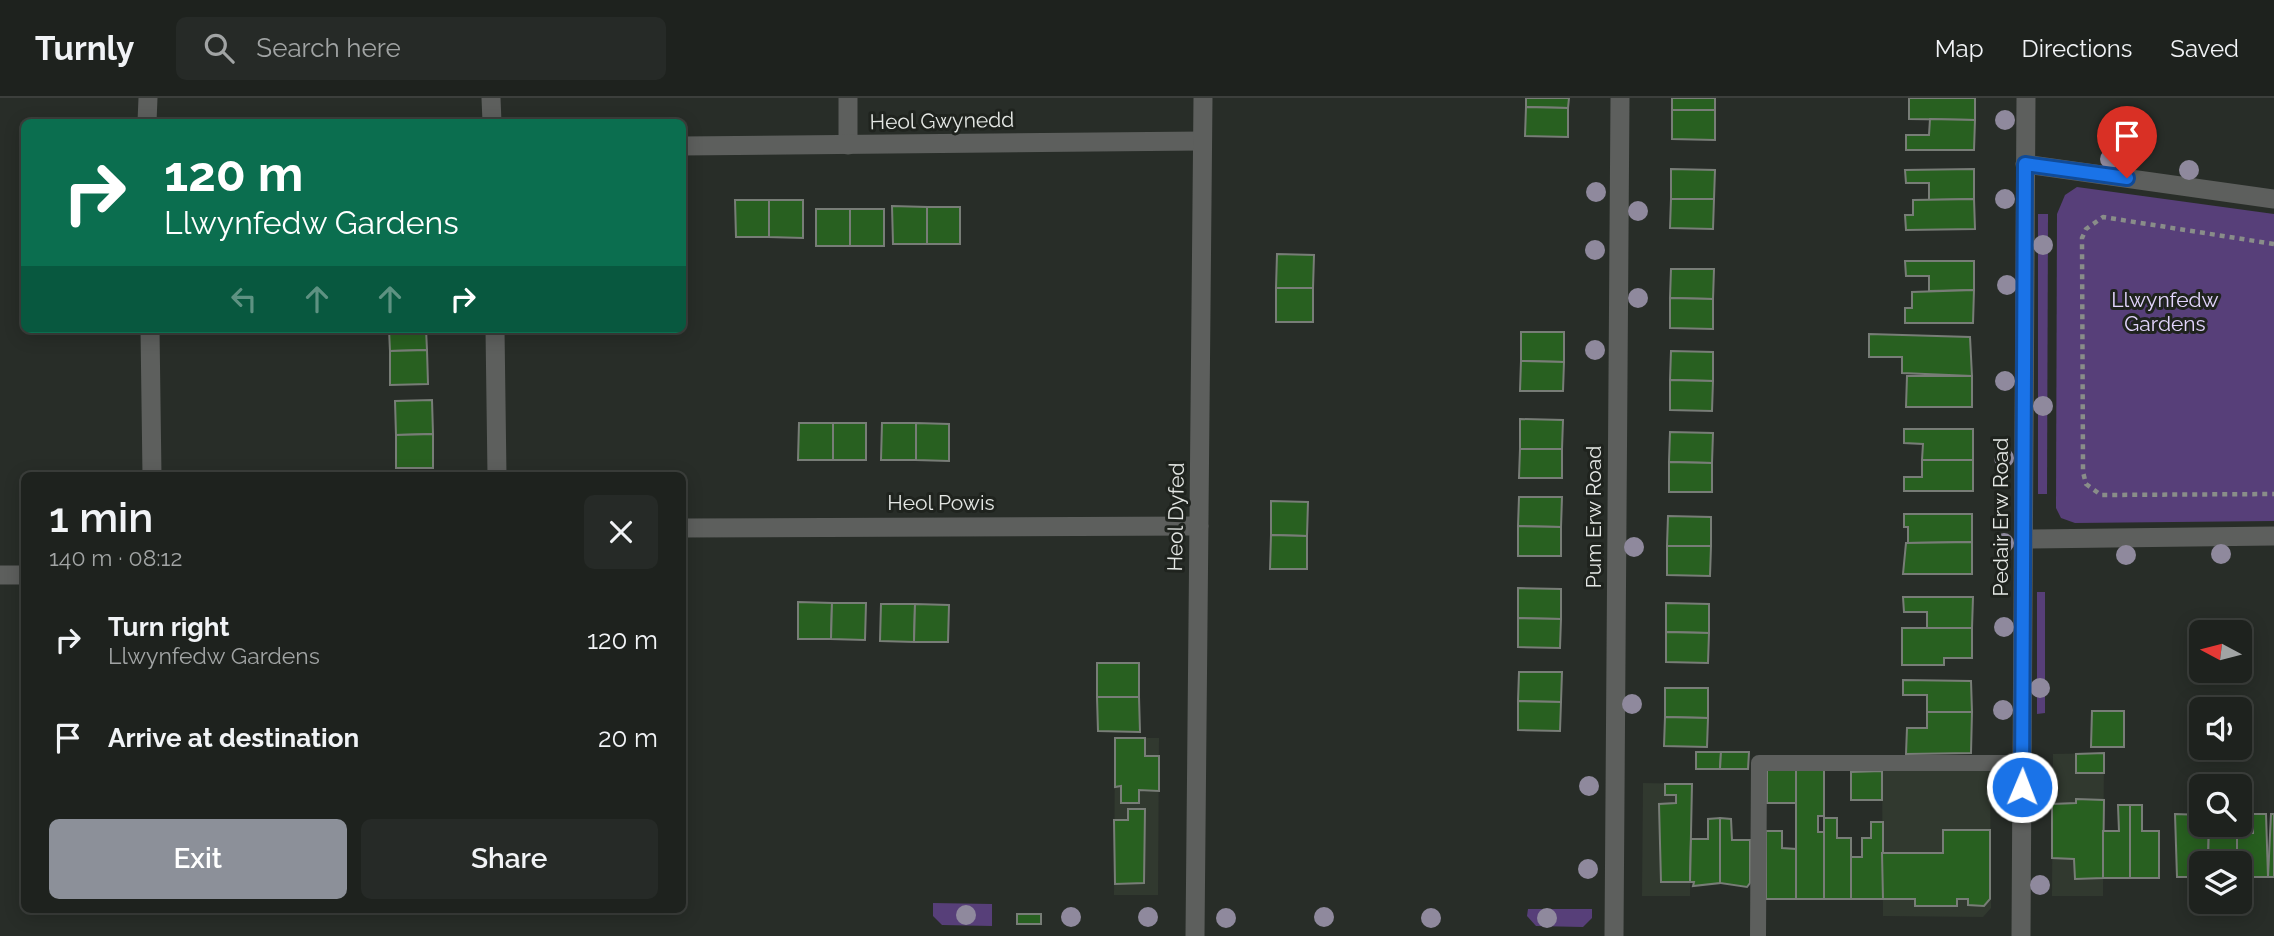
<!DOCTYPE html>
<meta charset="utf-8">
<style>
body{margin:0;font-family:Raleway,sans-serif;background:#262a27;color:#f1f3f6;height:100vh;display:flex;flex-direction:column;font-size:26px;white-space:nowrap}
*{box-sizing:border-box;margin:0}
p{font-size:23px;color:#a1a4a4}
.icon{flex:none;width:38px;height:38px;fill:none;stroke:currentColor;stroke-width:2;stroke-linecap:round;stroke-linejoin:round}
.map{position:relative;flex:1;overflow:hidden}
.panel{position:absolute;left:21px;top:374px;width:665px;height:441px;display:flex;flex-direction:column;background:#1e221e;border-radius:10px;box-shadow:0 4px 18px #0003,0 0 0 2px #3c3f3c}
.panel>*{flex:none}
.guide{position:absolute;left:21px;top:21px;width:665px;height:214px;border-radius:10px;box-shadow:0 4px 18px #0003,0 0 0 2px #3c3f3c;background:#0b6e4f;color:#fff;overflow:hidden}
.needle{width:46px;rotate:277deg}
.fabs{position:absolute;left:2189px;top:522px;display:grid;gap:14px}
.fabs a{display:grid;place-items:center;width:63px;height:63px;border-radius:10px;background:#1e221e;box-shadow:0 4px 18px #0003,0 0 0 2px #3c3f3c;font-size:35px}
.pin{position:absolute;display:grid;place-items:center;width:60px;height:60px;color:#fff;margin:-72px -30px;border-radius:50% 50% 50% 0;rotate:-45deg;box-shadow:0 0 7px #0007}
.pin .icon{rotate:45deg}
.me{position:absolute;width:77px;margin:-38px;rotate:1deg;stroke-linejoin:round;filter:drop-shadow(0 0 5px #0008)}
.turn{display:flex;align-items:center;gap:24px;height:147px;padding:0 28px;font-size:32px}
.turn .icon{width:91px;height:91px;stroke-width:2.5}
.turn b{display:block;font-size:49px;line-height:60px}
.lanes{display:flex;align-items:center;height:66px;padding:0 28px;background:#0003;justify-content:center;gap:35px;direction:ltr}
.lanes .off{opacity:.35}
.round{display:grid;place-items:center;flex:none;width:74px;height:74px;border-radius:10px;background:#262a27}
.head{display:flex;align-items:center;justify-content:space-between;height:119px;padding:0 28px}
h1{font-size:42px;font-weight:600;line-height:52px}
.cta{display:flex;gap:14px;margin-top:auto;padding:14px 28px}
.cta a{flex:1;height:80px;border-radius:10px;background:#8c9099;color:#fff;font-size:28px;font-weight:600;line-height:80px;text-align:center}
.cta a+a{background:#262a27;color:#f1f3f6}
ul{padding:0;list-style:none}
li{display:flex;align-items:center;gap:21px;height:98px;padding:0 28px}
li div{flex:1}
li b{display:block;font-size:26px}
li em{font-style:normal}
header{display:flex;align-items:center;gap:42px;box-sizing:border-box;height:98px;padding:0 35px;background:#1e221e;border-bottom:2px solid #3c3f3c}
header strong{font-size:33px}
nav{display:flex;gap:38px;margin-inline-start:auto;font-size:24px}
.search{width:490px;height:63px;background:#262a27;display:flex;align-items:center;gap:18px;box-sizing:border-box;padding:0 24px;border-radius:10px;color:#a1a4a4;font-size:26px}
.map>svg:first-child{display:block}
.built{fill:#31392f}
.green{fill:#573f79}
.building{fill:#286020;stroke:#787d77;stroke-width:2}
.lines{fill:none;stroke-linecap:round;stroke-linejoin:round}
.path{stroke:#898d89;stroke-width:4.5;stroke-dasharray:5 5;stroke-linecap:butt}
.service{stroke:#5d5f5d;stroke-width:16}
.minor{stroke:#5d5f5d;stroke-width:19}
.tree{fill:#8f899d}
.route-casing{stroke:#114b97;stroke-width:18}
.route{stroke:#1a73e8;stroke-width:12}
.labels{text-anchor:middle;stroke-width:6;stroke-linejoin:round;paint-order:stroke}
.street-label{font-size:21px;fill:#e4e7e4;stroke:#1f231e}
.park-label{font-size:21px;fill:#e3d5fd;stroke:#1f231e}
</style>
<header>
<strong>Turnly</strong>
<div class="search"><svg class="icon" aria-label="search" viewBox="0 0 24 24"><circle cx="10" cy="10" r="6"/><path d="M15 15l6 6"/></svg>Search here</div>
<nav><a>Map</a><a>Directions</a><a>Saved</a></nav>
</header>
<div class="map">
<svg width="2274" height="838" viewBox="0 0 2274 838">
<rect width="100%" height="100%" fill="#282d28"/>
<g class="built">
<path d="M1115,640H1159L1158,797H1114Z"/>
<path d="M2104,655L2103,798H2052L2053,656Z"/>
<path d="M1882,673H1990L1991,810L1983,819L1883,818Z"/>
<path d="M1643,685L1692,686L1690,798H1642Z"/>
</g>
<g class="green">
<path d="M2077,89L2274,116V423L2075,425L2061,420L2056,410L2057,116L2065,97Z"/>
<path d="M2038,116H2048L2047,396H2038Z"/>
<path d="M2037,494H2045V615L2037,616Z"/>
<path d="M933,805L992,806V828L942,827L933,818Z"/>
<path d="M1528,811H1592V820L1583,829L1536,828L1527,818Z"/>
</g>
<g class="building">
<path d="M1526,0H1569L1568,10L1526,9Z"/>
<rect x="1672" y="0" width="43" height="12"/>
<path d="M1909,0H1975V22L1909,21Z"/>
<path d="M1526,9L1568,10V39L1525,38Z"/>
<path d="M1672,12H1715V42L1672,41Z"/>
<path d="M1930,21L1975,22L1974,52H1906V37H1929Z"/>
<path d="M1671,71L1715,72L1714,101H1671Z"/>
<path d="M1974,71V101L1929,102V85H1906L1905,72Z"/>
<path d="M1671,101H1714L1713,131L1670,130Z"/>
<path d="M1974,101L1975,131L1906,132L1905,117H1913V102Z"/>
<path d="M735,102H769V139H736Z"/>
<path d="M769,102H803V140L769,139Z"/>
<path d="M892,108L927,109V146H893Z"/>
<rect x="927" y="109" width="33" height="37"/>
<rect x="816" y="111" width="34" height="37"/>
<rect x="850" y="111" width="34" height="37"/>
<path d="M1277,156L1314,157L1313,190H1276Z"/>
<path d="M1905,163H1974V192L1929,193V178H1906Z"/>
<path d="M1671,171H1714L1713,201L1670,200Z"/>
<rect x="1276" y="190" width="37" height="34"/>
<path d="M1974,192L1973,225H1905V210H1912V194Z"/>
<path d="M1670,200L1713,201V231L1670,230Z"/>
<path d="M389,231H426L427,252L390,253Z"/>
<path d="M1521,234H1564V264L1521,263Z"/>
<path d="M1869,236L1970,239L1972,278L1902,275V259H1869Z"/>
<path d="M427,252L428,286L390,287V253Z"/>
<path d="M1671,253L1713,254V283L1670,282Z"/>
<path d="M1521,263L1564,264L1563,293H1520Z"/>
<path d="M1907,278H1972V309H1906Z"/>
<path d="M1670,282L1713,283L1712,313L1670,312Z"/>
<path d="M432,302L433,336L396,337L395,303Z"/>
<path d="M1520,321L1563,322L1562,351H1520Z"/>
<path d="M799,325H833V362H798Z"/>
<rect x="833" y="325" width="33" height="37"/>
<path d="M882,325H916V362H881Z"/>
<path d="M916,325L949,326V363L916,362Z"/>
<path d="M1904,331H1973V362H1922L1923,346L1904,345Z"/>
<path d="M1670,334L1713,335L1712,365L1669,364Z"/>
<path d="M433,336V370H396V337Z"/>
<path d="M1520,351H1562V380H1519Z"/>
<path d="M1922,362H1973V393H1904V379H1922Z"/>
<path d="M1669,364L1712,365V394H1669Z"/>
<path d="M1519,399H1562L1561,429L1518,428Z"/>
<path d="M1271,403L1308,404L1307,438L1271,437Z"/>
<path d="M1904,416H1972V444L1908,445V429H1904Z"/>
<path d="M1668,418L1711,419V448H1667Z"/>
<path d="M1518,428L1561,429V458H1518Z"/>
<path d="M1271,437L1307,438V471H1270Z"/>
<path d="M1972,444V476H1903L1906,445Z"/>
<path d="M1667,448H1711L1710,478L1667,477Z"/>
<path d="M1518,490L1561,491V521L1518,520Z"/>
<path d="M1903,499H1973L1972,530H1927V514H1904Z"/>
<path d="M798,504L832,505L831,541H798Z"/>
<path d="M832,505H866L865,542L831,541Z"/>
<path d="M1666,505L1709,506V535L1666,534Z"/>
<path d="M881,506H915L914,544L880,543Z"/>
<path d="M915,506L949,507L948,544H914Z"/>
<path d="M1518,520L1561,521L1560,550L1518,549Z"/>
<path d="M1902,530H1972V560H1944V567H1902Z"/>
<path d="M1666,534L1709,535L1708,565L1666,564Z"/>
<rect x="1097" y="565" width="42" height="34"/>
<path d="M1519,574H1562L1561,604L1518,603Z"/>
<path d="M1903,582L1971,583L1972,614H1927V597H1903Z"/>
<path d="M1665,590H1708V620L1665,619Z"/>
<path d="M1097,599H1139L1140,634L1098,633Z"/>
<path d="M1518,603L1561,604L1560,633L1518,632Z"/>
<path d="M2092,613H2124V649H2091Z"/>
<path d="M1927,614H1972L1971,655L1906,656L1907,630H1927Z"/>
<path d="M1665,619L1708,620L1707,649L1664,648Z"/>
<path d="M1115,640H1145V658H1159V693L1139,692V705H1121V688L1115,689Z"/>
<path d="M1696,654H1721L1720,671H1696Z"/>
<path d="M1721,654H1749L1748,671H1720Z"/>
<path d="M2104,655V675H2076V656Z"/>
<rect x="1767" y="672" width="29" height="33"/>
<path d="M1796,672H1824V718H1818V734H1824V801H1796Z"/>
<path d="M1882,673V702H1851V674Z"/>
<path d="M1665,686H1692L1690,784H1661L1659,706L1676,705V697H1665Z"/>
<path d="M2076,701L2104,702L2103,780L2075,781L2074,761L2052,760V706L2076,705Z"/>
<path d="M2118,707H2130V780H2103V733H2119Z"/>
<path d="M2130,707H2142V733H2159V780H2130Z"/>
<path d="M1128,711H1145L1144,785L1115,786L1114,722H1128Z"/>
<path d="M2175,716L2202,717V726H2209L2208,765H2202V779H2177Z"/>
<path d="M2253,716H2266L2268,779H2240V765H2237V735H2253Z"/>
<path d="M2271,716H2274V779H2268Z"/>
<path d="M1720,720L1731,721L1732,742H1750V785L1747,789L1720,785Z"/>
<path d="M1720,720V785L1693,788L1694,784H1690L1691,741H1708V721Z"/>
<path d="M1824,720H1837V740H1851V801H1824Z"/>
<path d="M1871,724H1883V801H1851V759H1862V740H1871Z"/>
<path d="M2209,726H2220V734L2237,735V765H2208Z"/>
<path d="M1943,732H1990V801L1984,808L1968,807V801H1957V808H1915V801H1883L1882,755H1943Z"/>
<path d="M1766,733H1782V750L1796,751V801H1766Z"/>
<rect x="1017" y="816" width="24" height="10"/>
</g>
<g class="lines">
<path class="path" d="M2274,146L2103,119L2086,131L2082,140L2083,374L2086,386L2101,397L2274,396"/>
<path class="service" d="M1758,838L1759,665H2022"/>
<g class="minor">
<path d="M491,0L492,24"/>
<path d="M848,0V47"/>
<path d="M147,24L148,0"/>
<path d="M682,48L1202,43"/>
<path d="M2025,66L2274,101"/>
<path d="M150,231L152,378"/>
<path d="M495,231L497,378"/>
<path d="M682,430L1199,428"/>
<path d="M2024,441L2274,438"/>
<path d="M0,477H24"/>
<path d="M1195,838L1203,0"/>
<path d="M1614,838L1620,0"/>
<path d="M2021,838L2026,0"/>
</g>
</g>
<g class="tree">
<circle cx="2005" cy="22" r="10"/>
<circle cx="2110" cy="61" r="10"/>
<circle cx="2189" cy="72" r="10"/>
<circle cx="1596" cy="94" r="10"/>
<circle cx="2005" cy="101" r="10"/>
<circle cx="1638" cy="113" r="10"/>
<circle cx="2043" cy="147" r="10"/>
<circle cx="1595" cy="152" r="10"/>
<circle cx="2007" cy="187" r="10"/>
<circle cx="1638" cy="200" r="10"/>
<circle cx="1595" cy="252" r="10"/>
<circle cx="2005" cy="283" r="10"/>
<circle cx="2043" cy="308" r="10"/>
<circle cx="2004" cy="360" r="10"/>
<circle cx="2004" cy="445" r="10"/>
<circle cx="1634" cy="449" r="10"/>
<circle cx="2221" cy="456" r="10"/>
<circle cx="2126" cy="457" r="10"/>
<circle cx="2004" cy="529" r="10"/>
<circle cx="2040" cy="590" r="10"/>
<circle cx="1632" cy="606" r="10"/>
<circle cx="2003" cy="612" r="10"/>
<circle cx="1589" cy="688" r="10"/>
<circle cx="2042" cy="693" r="10"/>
<circle cx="1588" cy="771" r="10"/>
<circle cx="2040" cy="787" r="10"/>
<circle cx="966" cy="817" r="10"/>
<circle cx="1071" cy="819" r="10"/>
<circle cx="1148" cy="819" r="10"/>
<circle cx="1324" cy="819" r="10"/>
<circle cx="1226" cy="820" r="10"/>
<circle cx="1431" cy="820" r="10"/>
<circle cx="1547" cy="820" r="10"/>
</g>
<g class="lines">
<defs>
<path id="route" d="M2022,689L2025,66L2127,80"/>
</defs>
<use href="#route" class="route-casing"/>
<use href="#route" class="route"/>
</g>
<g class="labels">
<g class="street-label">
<text transform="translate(942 23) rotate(-1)" y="7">Heol Gwynedd</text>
<text x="941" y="412">Heol Powis</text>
<text transform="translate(1176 419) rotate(-89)" y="7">Heol Dyfed</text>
<text transform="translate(1594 419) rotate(-90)" y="7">Pum Erw Road</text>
<text transform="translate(2001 419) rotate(-90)" y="7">Pedair Erw Road</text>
</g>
<g class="park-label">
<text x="2165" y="209">Llwynfedw<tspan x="2165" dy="24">Gardens</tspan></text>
</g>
</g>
</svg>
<div class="fabs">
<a><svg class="needle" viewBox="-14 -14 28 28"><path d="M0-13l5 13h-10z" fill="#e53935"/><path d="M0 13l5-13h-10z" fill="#a1a4a4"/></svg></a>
<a><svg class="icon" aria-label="sound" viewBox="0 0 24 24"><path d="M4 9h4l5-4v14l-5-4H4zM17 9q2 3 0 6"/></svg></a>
<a><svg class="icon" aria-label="search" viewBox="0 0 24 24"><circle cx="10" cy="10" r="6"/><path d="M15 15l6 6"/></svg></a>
<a><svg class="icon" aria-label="layers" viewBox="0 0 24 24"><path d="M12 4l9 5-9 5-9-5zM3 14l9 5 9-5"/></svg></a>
</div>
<div class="pin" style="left:2127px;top:80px;background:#d93025"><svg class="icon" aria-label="arrive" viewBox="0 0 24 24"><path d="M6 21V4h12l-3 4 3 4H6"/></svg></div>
<svg class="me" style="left:2022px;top:689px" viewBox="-20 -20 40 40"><circle r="17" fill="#1a73e8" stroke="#fff" stroke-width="3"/><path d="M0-11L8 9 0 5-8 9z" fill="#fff"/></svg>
<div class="guide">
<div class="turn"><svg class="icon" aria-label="right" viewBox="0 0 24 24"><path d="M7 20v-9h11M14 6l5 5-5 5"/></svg><div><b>120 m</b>Llwynfedw Gardens</div></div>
<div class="lanes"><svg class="icon off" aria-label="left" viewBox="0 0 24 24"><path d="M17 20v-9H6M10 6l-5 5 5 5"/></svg><svg class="icon off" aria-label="ahead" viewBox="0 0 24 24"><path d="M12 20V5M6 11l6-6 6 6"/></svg><svg class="icon off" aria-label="ahead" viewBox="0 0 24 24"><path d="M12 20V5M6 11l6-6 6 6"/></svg><svg class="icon" aria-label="right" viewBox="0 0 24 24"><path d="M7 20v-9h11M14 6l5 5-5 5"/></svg></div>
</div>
<section class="panel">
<div class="head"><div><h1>1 min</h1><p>140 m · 08:12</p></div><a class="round"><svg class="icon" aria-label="close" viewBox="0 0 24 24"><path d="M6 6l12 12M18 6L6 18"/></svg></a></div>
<ul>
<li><svg class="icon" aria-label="right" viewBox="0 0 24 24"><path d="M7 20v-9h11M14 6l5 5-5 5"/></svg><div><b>Turn right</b><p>Llwynfedw Gardens</p></div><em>120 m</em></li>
<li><svg class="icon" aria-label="arrive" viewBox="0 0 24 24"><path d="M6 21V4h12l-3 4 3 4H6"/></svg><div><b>Arrive at destination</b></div><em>20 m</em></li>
</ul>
<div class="cta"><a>Exit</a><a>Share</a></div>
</section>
</div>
